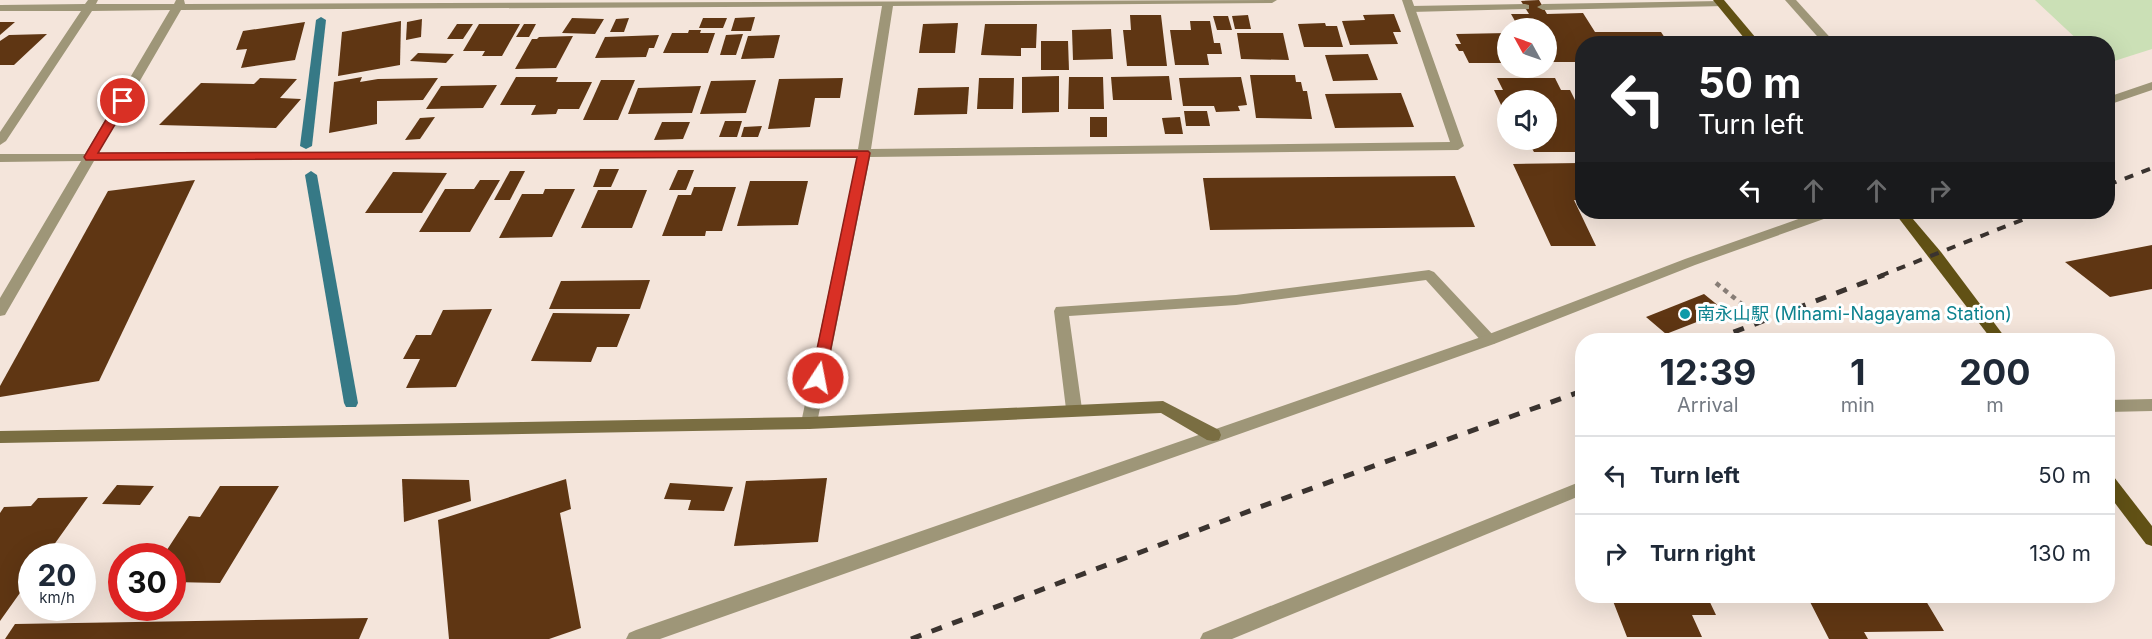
<!DOCTYPE html>
<meta charset="utf-8">
<style>
body{margin:0;font-family:Inter,"Noto Sans JP",sans-serif;background:#f6f6f7;color:#1f2937;height:100vh;display:flex;flex-direction:column;font-size:22px;white-space:nowrap}
*{box-sizing:border-box;margin:0}
p{font-size:20px;color:#747a83}
.icon{flex:none;width:33px;height:33px;fill:none;stroke:currentColor;stroke-width:2;stroke-linecap:round;stroke-linejoin:round}
.map{position:relative;flex:1;overflow:hidden}
.drawer{position:absolute;left:1575px;top:333px;width:540px;height:270px;display:flex;flex-direction:column;background:#fff;border-radius:24px;box-shadow:0 6px 24px #0002}
.drawer>*{flex:none}
.guide{position:absolute;left:1575px;top:36px;width:540px;height:183px;border-radius:24px;box-shadow:0 6px 24px #0002;background:#202124;color:#fff;overflow:hidden}
.needle{width:39px;rotate:310deg}
.controls{position:absolute;left:1497px;top:18px;display:grid;gap:12px}
.controls a{display:grid;place-items:center;width:60px;height:60px;border-radius:50%;background:#fff;box-shadow:0 6px 24px #0002;font-size:30px}
.speed{position:absolute;left:18px;top:543px;display:flex;gap:12px;font-size:30px;font-weight:700;text-align:center}
.speed>*{display:grid;place-content:center;width:78px;height:78px;border-radius:50%;background:#fff;box-shadow:0 6px 24px #0002;line-height:1}
.speed small{font-size:15px;font-weight:400}
.speed .limit{border:9px solid #d22;background:#fff;color:#111}
.pin{position:absolute;display:grid;place-items:center;width:51px;height:51px;color:#fff;margin:-26px;border:3px solid #fff;border-radius:50%;box-shadow:0 2px 6px #0007}
.me{position:absolute;width:66px;margin:-33px;rotate:11deg;stroke-linejoin:round;filter:drop-shadow(0 0 4px #0008)}
.turn{display:flex;align-items:center;gap:21px;height:126px;padding:0 24px;font-size:27px}
.turn .icon{width:78px;height:78px;stroke-width:2.5}
.turn b{display:block;font-size:42px;line-height:51px}
.lanes{display:flex;align-items:center;height:57px;padding:0 24px;background:#0003;justify-content:center;gap:30px;direction:ltr}
.lanes .off{opacity:.35}
.eta{display:flex;justify-content:space-evenly;align-items:center;height:102px;text-align:center}
.eta b{font-size:36px;font-weight:700;line-height:42px}
ul{padding:0;list-style:none}
li{display:flex;align-items:center;gap:18px;height:78px;padding:0 24px;border-top:2px solid #e0e1e3}
li div{flex:1}
li b{display:block;font-size:22px}
li em{font-style:normal}
.map>svg:first-child{display:block}
.green{fill:#cbe0b6}
.lines{fill:none;stroke-linecap:round;stroke-linejoin:round}
.stream{fill:#367986;fill-rule:evenodd}
.building{fill:#5f3613}
.path{stroke:#877d76;stroke-width:4.5;stroke-dasharray:5 5;stroke-linecap:butt}
.lane{fill:#9e9678;fill-rule:evenodd}
.street{fill:#9e9678;fill-rule:evenodd}
.secondary{fill:#7a6e42;fill-rule:evenodd}
.primary{fill:#615115;fill-rule:evenodd}
.rail-far1{stroke:#3a332f;stroke-width:4;stroke-dasharray:9 9;stroke-linecap:butt}
.rail{stroke:#3a332f;stroke-width:5;stroke-dasharray:11 11;stroke-linecap:butt}
.route{fill:#d93025;stroke:#8d1f18;stroke-width:1.5}
.culture-dot{fill:#0f9aa8;stroke:#fff;stroke-width:2}
.labels{text-anchor:middle;stroke-width:6;stroke-linejoin:round;paint-order:stroke}
.culture-label{font-size:18px;fill:#0d838f;stroke:#fff;text-anchor:start}
</style>
<div class="map">
<svg width="2152" height="639" viewBox="0 0 2152 639">
<rect width="100%" height="100%" fill="#f4e5db"/>
<path class="green" d="M2035,0H2152V49L2108,63V44L2081,43Z"/>
<g class="lines">
<g class="stream">
<path d="M321,17L326,20L312,146L306,149L300,146L316,20Z"/>
<path d="M311,171L317,175L358,403L356,407H346L344,403L305,175Z"/>
</g>
</g>
<g class="building">
<path d="M1539,0L1547,14L1583,13L1595,32H1661L1669,44H1582V62H1546V28H1519L1511,14H1529L1521,1Z"/>
<path d="M1394,14L1401,32H1393L1398,44L1350,45L1342,21L1365,20L1363,15Z"/>
<path d="M1130,15H1161L1167,66H1127L1123,30H1131Z"/>
<path d="M1248,15L1251,29H1235L1232,16Z"/>
<path d="M1213,16H1228L1232,30H1217Z"/>
<path d="M755,17L751,31H731L735,18Z"/>
<path d="M572,18L604,19L595,34L562,33Z"/>
<path d="M629,18L624,32H610L616,19Z"/>
<path d="M703,18H727L723,28H699Z"/>
<path d="M422,19L421,37L406,40L407,22Z"/>
<path d="M401,21L400,65L338,76L342,32Z"/>
<path d="M1190,21H1210L1214,43H1220L1222,54H1207L1209,65H1175L1170,30H1191Z"/>
<path d="M0,22H15L0,35Z"/>
<path d="M305,22L295,60L241,68L247,49L236,50L243,31Z"/>
<path d="M958,23L955,53H919L923,24Z"/>
<path d="M1325,23L1326,26H1337L1343,47H1304L1298,24Z"/>
<path d="M457,24H473L463,39H447Z"/>
<path d="M479,24H520L502,56H482L485,51H463Z"/>
<path d="M524,24H536L529,37H516Z"/>
<path d="M985,24H1037L1036,48H1021V56L981,55Z"/>
<path d="M1111,29L1113,59L1073,60L1072,30Z"/>
<path d="M689,30H701L700,33H715L708,53H663L672,33H688Z"/>
<path d="M1237,33H1283L1289,60L1241,59Z"/>
<path d="M1508,33V63H1469L1463,51H1459L1455,44H1461L1456,34Z"/>
<path d="M47,34L14,65H0V41L9,35Z"/>
<path d="M743,34L736,55H720L726,35Z"/>
<path d="M659,35L654,48H649L646,57L595,58L605,37Z"/>
<path d="M780,35L774,58L741,59L748,36Z"/>
<path d="M573,36L556,68L515,69L532,39H537L539,37Z"/>
<path d="M1041,41H1068L1069,70H1041Z"/>
<path d="M418,53L454,54L446,63L410,61Z"/>
<path d="M1368,54L1378,80L1333,81L1325,55Z"/>
<path d="M1250,75H1295L1296,82H1301L1303,91H1307L1312,119L1256,118Z"/>
<path d="M1059,76V112L1022,113V77Z"/>
<path d="M1169,76L1172,100H1113L1111,77Z"/>
<path d="M362,77L360,82L378,79L438,78L423,100L377,101V124L329,133L334,82Z"/>
<path d="M516,77H558L556,82H592L579,109H558L556,114L531,115L536,105H500Z"/>
<path d="M1069,77H1103L1104,109H1068Z"/>
<path d="M1241,77L1247,105L1238,106L1240,111L1216,112L1214,106H1183L1179,78Z"/>
<path d="M260,78L297,79L280,98L301,99L276,128L159,125L201,83L254,84Z"/>
<path d="M843,78L840,98H815L810,127L768,129L779,79Z"/>
<path d="M979,78H1014L1013,109H977Z"/>
<path d="M1497,78H1555L1561,90H1570L1582,114V152H1534L1527,140H1546V100H1508V109H1503L1494,90H1503Z"/>
<path d="M601,80H635L618,120H583Z"/>
<path d="M756,80L746,113L700,114L711,81Z"/>
<path d="M497,85L483,108L426,109L441,86Z"/>
<path d="M701,86L692,113L628,114L638,88Z"/>
<path d="M969,87L967,114L914,115L918,88Z"/>
<path d="M1401,93L1414,127L1335,128L1325,94Z"/>
<path d="M1184,111H1207L1210,126H1186Z"/>
<path d="M435,117L420,139L405,140L420,118Z"/>
<rect x="1090" y="117" width="17" height="20"/>
<path d="M1180,117L1183,134H1165L1162,118Z"/>
<path d="M725,121H742L737,137H719Z"/>
<path d="M662,122H690L683,139L654,140Z"/>
<path d="M762,126L758,137H741L744,127Z"/>
<path d="M1581,163L1582,200H1574L1596,246H1551L1513,164Z"/>
<path d="M600,169H619L611,187H593Z"/>
<path d="M678,170H694L686,190H669Z"/>
<path d="M510,171H525L510,200H494Z"/>
<path d="M393,172L447,173L422,213H365Z"/>
<path d="M1455,176L1475,227L1210,230L1203,178Z"/>
<path d="M195,180L99,381L0,397V386L108,191Z"/>
<path d="M480,180H500L470,232H419L445,189H474Z"/>
<path d="M750,181H808L798,225L737,226Z"/>
<path d="M694,187H736L722,231H706L705,236H662L678,195H691Z"/>
<path d="M545,189H575L552,237L499,238L522,194H543Z"/>
<path d="M598,190H647L632,228H581Z"/>
<path d="M1612,212H1716L1720,218H1616Z"/>
<path d="M2152,245V289L2110,297L2065,262Z"/>
<path d="M650,280L640,309H549L561,281Z"/>
<path d="M1704,294L1725,311L1666,334L1646,317Z"/>
<path d="M492,309L456,387L406,388L420,359H403L416,335H431L443,310Z"/>
<path d="M553,313L630,314L617,347H597L591,362L531,361Z"/>
<path d="M827,478L818,542L734,546L746,481Z"/>
<path d="M402,479L469,480L471,501L404,522Z"/>
<path d="M566,479L571,509L560,513L581,628L549,639H449L438,520Z"/>
<path d="M670,483L733,487L724,511L688,510L691,500L664,499Z"/>
<path d="M117,485L154,486L140,505L102,504Z"/>
<path d="M220,486H279L220,583L172,582V556H163L189,516L200,517Z"/>
<path d="M88,497L46,556H32V576L0,621V513L4,507L31,506L38,498Z"/>
<path d="M1611,596H1707L1716,615H1692L1702,637H1627Z"/>
<path d="M1807,596H1923L1944,631L1864,632L1868,639H1829Z"/>
<path d="M368,618L359,639H5L15,624Z"/>
</g>
<g class="lines">
<path class="path" d="M1716,283L1743,305"/>
<g class="lane">
<path d="M1721,1L1726,4L1725,6L1543,10L1537,7L1543,4Z"/>
<path d="M1525,4L1529,5V9L1411,12L1405,9L1411,6Z"/>
<path d="M1429,270L1434,272L1494,336L1497,340L1494,344H1484L1426,280L1236,305L1069,316L1082,409L1080,413H1068L1066,409L1054,311L1056,307L1236,295Z"/>
</g>
<g class="street">
<path d="M88,0H98L96,4H174L176,0H184L185,4L1277,0L1272,3L893,6L871,149L1450,142L1402,0H1412L1464,146L1458,150L870,157L817,423L815,427L809,429L803,427L801,423L857,157L94,161L5,315L0,316V298L81,161L0,162V154H85L170,10L92,11L6,141L0,145V132L81,11H0V5L85,4ZM882,6L858,149L98,153L181,10Z"/>
<path d="M1785,0H1796L1836,44H1824Z"/>
<path d="M2152,82V90L2108,105V97Z"/>
<path d="M1818,212H1837L1835,215L1695,265L1494,344L660,639H626L629,633L636,630L1484,336L1685,259Z"/>
<path d="M2152,399V411L2108,412V400Z"/>
<path d="M1582,481V495L1232,639H1200L1203,633Z"/>
</g>
<path class="secondary" d="M1163,401L1219,430L1221,435L1219,440L1213,441L1207,440L1161,413L809,429L0,443V431L809,417Z"/>
<g class="primary">
<path d="M1713,0H1724L1761,44H1749Z"/>
<path d="M1894,212H1907L1941,252L2007,340H1992Z"/>
<path d="M2108,475L2114,477L2152,526V546L2146,544L2108,494Z"/>
</g>
<g class="rail-far1">
<path d="M2108,185L2152,168"/>
<path d="M1880,276L2042,212"/>
</g>
<g class="rail">
<path d="M1713,340L1884,275"/>
<path d="M911,639L1260,507L1582,391"/>
</g>
</g>
<path class="route" d="M123,98L129,101L98,153L868,151L870,153L825,378L818,383L811,378L857,157L86,160L84,157L117,101Z"/>
<circle class="culture-dot" cx="1685" cy="314" r="6"/>
<g class="labels">
<g class="culture-label">
<text x="1697" y="320">南永山駅 (Minami-Nagayama Station)</text>
</g>
</g>
</svg>
<div class="controls">
<a><svg class="needle" viewBox="-14 -14 28 28"><path d="M0-13l5 13h-10z" fill="#e53935"/><path d="M0 13l5-13h-10z" fill="#747a83"/></svg></a>
<a><svg class="icon" aria-label="sound" viewBox="0 0 24 24"><path d="M4 9h4l5-4v14l-5-4H4zM17 9q2 3 0 6"/></svg></a>
</div>
<div class="speed"><div>20<small>km/h</small></div><div class="limit">30</div></div>
<div class="pin" style="left:123px;top:101px;background:#d93025"><svg class="icon" aria-label="arrive" viewBox="0 0 24 24"><path d="M6 21V4h12l-3 4 3 4H6"/></svg></div>
<svg class="me" style="left:818px;top:378px" viewBox="-20 -20 40 40"><circle r="17" fill="#d93025" stroke="#fff" stroke-width="3"/><path d="M0-11L8 9 0 5-8 9z" fill="#fff"/></svg>
<div class="guide">
<div class="turn"><svg class="icon" aria-label="left" viewBox="0 0 24 24"><path d="M17 20v-9H6M10 6l-5 5 5 5"/></svg><div><b>50 m</b>Turn left</div></div>
<div class="lanes"><svg class="icon" aria-label="left" viewBox="0 0 24 24"><path d="M17 20v-9H6M10 6l-5 5 5 5"/></svg><svg class="icon off" aria-label="ahead" viewBox="0 0 24 24"><path d="M12 20V5M6 11l6-6 6 6"/></svg><svg class="icon off" aria-label="ahead" viewBox="0 0 24 24"><path d="M12 20V5M6 11l6-6 6 6"/></svg><svg class="icon off" aria-label="right" viewBox="0 0 24 24"><path d="M7 20v-9h11M14 6l5 5-5 5"/></svg></div>
</div>
<section class="drawer">
<div class="eta">
<div><b>12:39</b><p>Arrival</p></div>
<div><b>1</b><p>min</p></div>
<div><b>200</b><p>m</p></div>
</div>
<ul>
<li><svg class="icon" aria-label="left" viewBox="0 0 24 24"><path d="M17 20v-9H6M10 6l-5 5 5 5"/></svg><div><b>Turn left</b></div><em>50 m</em></li>
<li><svg class="icon" aria-label="right" viewBox="0 0 24 24"><path d="M7 20v-9h11M14 6l5 5-5 5"/></svg><div><b>Turn right</b></div><em>130 m</em></li>
</ul>
</section>
</div>
